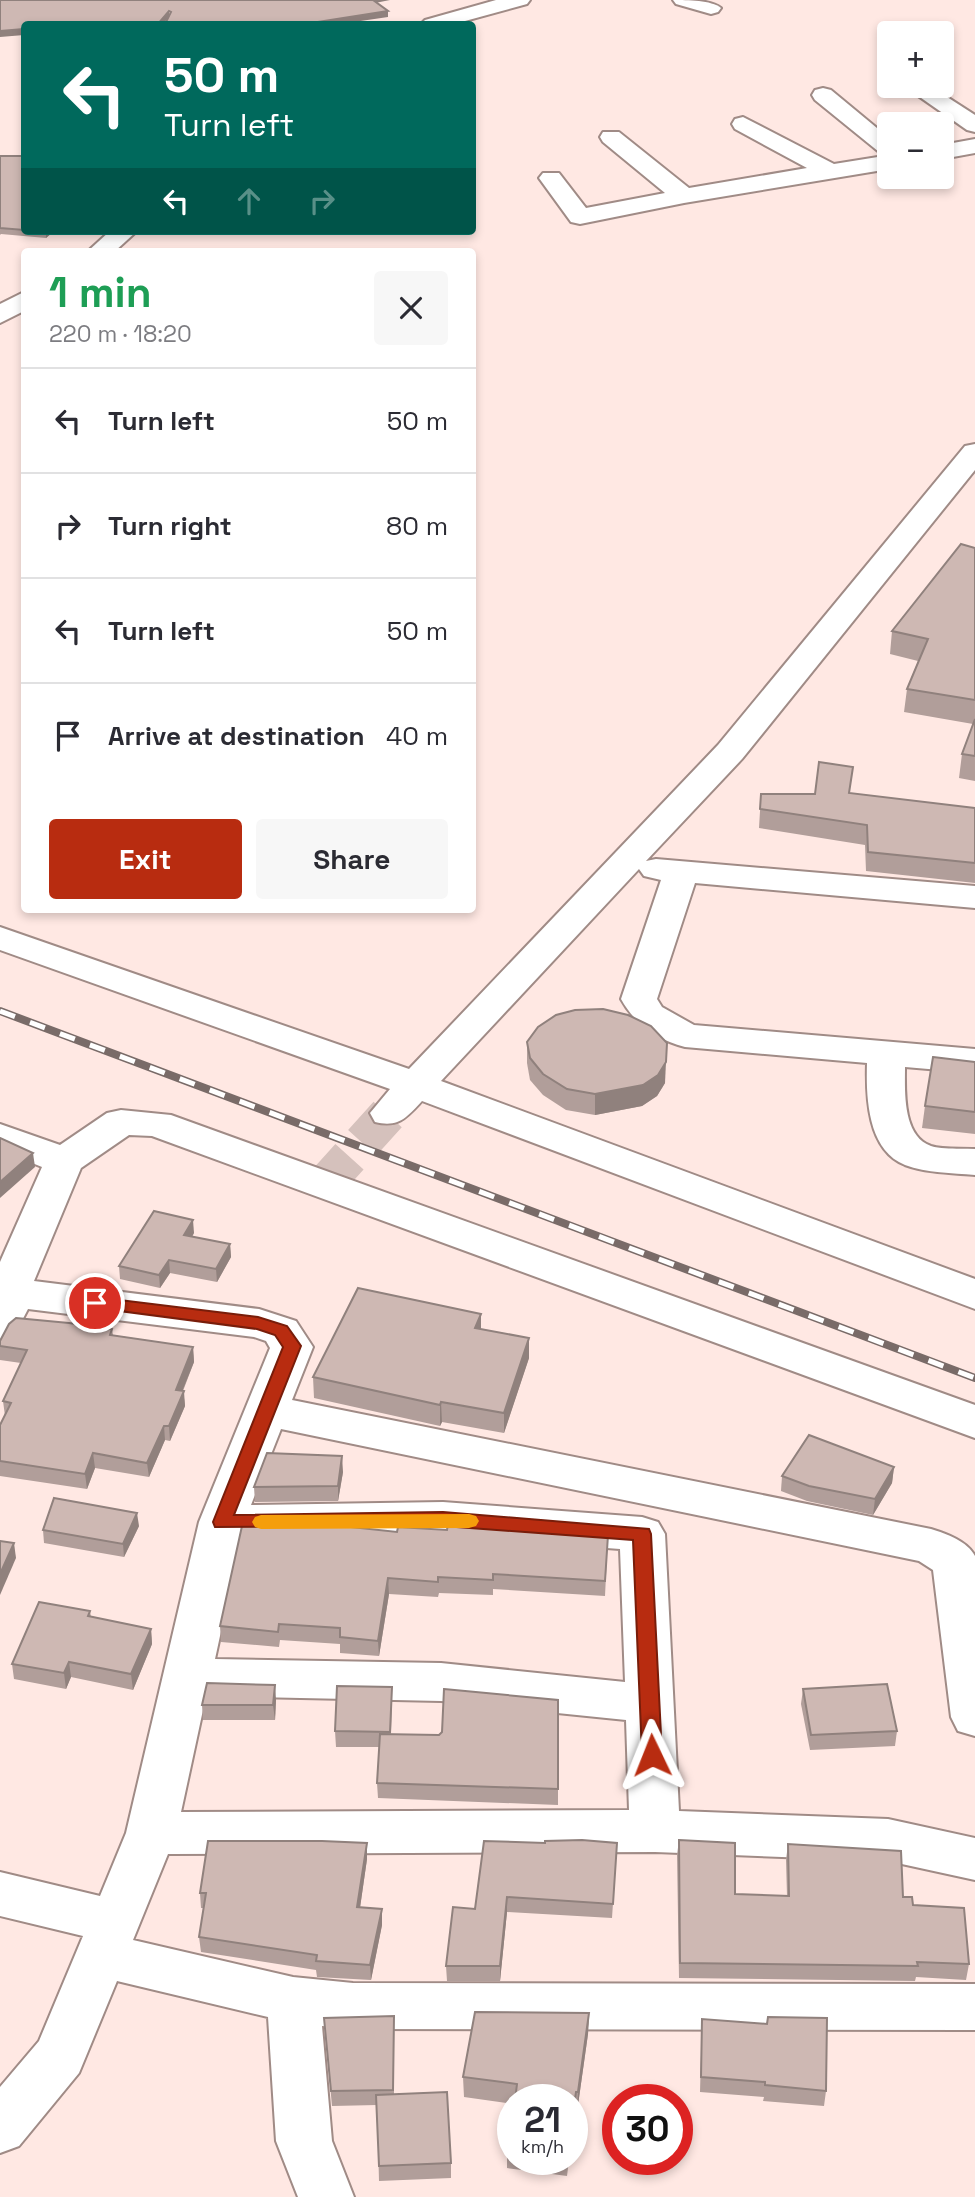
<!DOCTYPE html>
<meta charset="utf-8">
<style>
body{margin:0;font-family:"Space Grotesk",sans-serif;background:#f7f7f7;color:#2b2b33;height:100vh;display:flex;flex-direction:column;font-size:26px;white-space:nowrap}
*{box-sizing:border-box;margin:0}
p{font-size:23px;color:#7c7c81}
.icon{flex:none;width:38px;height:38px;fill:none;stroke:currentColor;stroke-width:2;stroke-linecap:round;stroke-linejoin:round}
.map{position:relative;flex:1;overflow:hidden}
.drawer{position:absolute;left:21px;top:248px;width:455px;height:665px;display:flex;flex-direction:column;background:#fff;border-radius:7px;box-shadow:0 4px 10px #0003}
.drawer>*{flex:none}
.top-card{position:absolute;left:21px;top:21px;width:455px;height:214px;border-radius:7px;box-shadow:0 4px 10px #0003;background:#00695c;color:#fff;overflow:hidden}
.fabs{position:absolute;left:877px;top:21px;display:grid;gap:14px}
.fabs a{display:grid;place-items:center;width:77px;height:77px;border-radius:7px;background:#fff;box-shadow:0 4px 10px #0003;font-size:35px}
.speed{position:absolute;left:497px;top:2084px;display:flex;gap:14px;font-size:35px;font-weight:700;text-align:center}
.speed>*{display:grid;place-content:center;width:91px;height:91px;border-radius:50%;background:#fff;box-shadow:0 4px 10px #0003;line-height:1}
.speed small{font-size:18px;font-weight:400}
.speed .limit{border:10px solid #d22;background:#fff;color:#111}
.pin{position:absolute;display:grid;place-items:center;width:60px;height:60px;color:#fff;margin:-30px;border:4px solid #fff;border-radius:50%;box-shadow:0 2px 7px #0007}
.me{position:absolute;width:77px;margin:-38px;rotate:358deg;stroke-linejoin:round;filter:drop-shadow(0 0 5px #0008)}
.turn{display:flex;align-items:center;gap:24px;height:147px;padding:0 28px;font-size:32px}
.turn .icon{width:91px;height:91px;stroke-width:2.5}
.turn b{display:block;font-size:49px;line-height:60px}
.lanes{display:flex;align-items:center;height:66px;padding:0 28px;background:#0003;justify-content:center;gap:35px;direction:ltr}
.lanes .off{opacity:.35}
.round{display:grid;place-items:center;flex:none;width:74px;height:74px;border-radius:7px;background:#f7f7f7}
.headline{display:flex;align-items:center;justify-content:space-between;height:119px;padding:0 28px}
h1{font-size:42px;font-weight:800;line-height:52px;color:#1e9e55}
.button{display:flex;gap:14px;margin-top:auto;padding:14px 28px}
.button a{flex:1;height:80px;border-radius:7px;background:#b82c10;color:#fff;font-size:28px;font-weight:800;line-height:80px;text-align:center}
.button a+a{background:#f7f7f7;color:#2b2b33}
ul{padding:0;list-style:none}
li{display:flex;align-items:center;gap:21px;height:105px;padding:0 28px;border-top:2px solid #e1e1e2}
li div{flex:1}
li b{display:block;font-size:26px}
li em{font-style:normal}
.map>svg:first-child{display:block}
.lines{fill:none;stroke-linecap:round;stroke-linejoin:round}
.minor-tunnel{stroke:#d5c1bc;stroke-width:38;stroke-dasharray:38 19;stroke-linecap:butt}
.minor-casing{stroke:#a08b86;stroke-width:4}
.minor{fill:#fff;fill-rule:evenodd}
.rail-casing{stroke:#796b68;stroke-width:8}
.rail{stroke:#fff;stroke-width:5;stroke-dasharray:16;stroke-linecap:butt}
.wall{fill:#b19e9a}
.shaded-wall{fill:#90817d}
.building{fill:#ceb8b3;stroke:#90817d;stroke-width:2}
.route{fill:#b82c10;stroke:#781d0a;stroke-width:2}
.slow{fill:#f59e0b}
</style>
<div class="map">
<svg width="975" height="2197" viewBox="0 0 975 2197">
<rect width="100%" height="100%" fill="#ffe8e3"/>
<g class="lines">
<path class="minor-tunnel" d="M324,1185L389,1113"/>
<defs>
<g id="minor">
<path d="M496,0H530L527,4L454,24H421L425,20Z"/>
<path d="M673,0C688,0 711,0 721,8L718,12L711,14L676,4Z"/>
<path d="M904,86H930L975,115V132L967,130Z"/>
<path d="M823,88L831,90L889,138V169L684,203L580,224L571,222L539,178L543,173H559L586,208L665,193L603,142L600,137L603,132H619L689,188L807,168L735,129L732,124L735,119L743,117L834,164L884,156L815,100L812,95L815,90Z"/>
<path d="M975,139V153L942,159V145Z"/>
<path d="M110,231H137L114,252H87Z"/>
<path d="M24,292V311L0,323V304Z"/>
<path d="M975,444V470L742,759L646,861L656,859L975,886V908L695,883L657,999L662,1007L694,1025L975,1049V1073L905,1067C905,1090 902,1136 931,1146C944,1150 961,1148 975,1149V1175C952,1173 927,1173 905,1165C867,1150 866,1096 867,1063L685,1047C657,1040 635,1024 621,999L661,880L644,876L639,869L441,1081L975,1279V1309L422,1101C407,1117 399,1128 375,1122L370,1113L390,1089L0,950V927L409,1069L718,745L965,446Z"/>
<path d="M121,1110L171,1115L975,1405V1438L152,1136L129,1135L81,1168L34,1281L259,1309L296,1321L313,1347L292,1400L931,1529C947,1534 967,1541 975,1556V1736L958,1731L951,1717L933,1570L919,1561L281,1429L251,1505L443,1502L642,1517L658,1522L665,1534L679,1811L888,1819L975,1838V1880L888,1861L655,1852L168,1854L133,1940L293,1977L353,1983L975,1984V2030L353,2029L322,2026L332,2141L354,2197H298L276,2141L268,2017L117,1981L79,2073L19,2146L0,2153V2087L39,2041L83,1936L0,1916V1872L100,1896L126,1833L199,1522L270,1348L266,1341L254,1337L28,1309L15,1334L0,1339V1262L42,1167L0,1150V1124L60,1145L107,1113ZM443,1536L620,1549L625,1682L441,1663L215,1659L241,1539ZM206,1696L441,1701L626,1720L629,1810L181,1812Z"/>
</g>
</defs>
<use href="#minor" class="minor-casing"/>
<use href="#minor" class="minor"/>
<defs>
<path id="rail" d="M0,1011L975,1378"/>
</defs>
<use href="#rail" class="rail-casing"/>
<use href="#rail" class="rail"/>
</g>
<g class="wall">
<path d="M0,156H24V231H54L46,238L1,234L0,235Z"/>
<path d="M975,548V781L959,778L962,754L973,724L904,712L907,689L918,661L890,654L892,631Z"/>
<path d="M761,794H850L975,808V883L866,871L865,845L759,828Z"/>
<path d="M527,1042L665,1083L657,1096L642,1106L595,1115L566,1110L543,1095L530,1080L527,1063Z"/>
<path d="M975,1062V1134L922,1128L925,1106Z"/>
<path d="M194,1233L192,1237L230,1244L231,1257L217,1282L170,1273L160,1288L120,1279L119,1266Z"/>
<path d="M112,1329L113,1335L193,1347L194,1362L183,1391L185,1406L170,1441L165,1440L149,1477L95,1468L87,1489L0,1476V1425L5,1416L3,1401L21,1363L0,1360V1341Z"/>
<path d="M481,1329L529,1338V1358L504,1433L442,1422L440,1426L314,1398L313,1377Z"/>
<path d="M894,1467L892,1483L873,1515L807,1501L781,1491L782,1476Z"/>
<path d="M343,1472L338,1501L255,1502L254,1487Z"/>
<path d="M139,1526L124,1557L44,1543L43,1530Z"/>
<path d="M447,1530L608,1535L605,1596L493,1589V1595L439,1593L438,1597L389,1594L379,1656L340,1653V1644L280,1640L279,1647L221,1642L220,1626L397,1532Z"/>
<path d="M90,1611L91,1617L151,1629L152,1644L133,1690L71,1677L66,1689L14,1679L12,1664Z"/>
<path d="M803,1689L897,1731L895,1746L810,1750L801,1704Z"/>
<path d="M276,1700L275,1720H203L202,1705Z"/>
<path d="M558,1700V1805L378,1798L377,1783L380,1747H336L335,1731L392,1703L391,1734L439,1735Z"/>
<path d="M679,1840L735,1894L787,1896L786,1860L788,1844L903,1897L913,1905L969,1964L966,1980L916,1977L915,1981L679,1978L677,1855Z"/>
<path d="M545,1843H617L612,1918L507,1912L500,1981H447L446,1966L475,1909Z"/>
<path d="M367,1859L360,1907L382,1909V1925L371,1980L317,1977L316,1970L201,1952L199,1937L204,1908H201L200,1893Z"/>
<path d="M589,2013L588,2034L577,2112H575L572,2134V2100H513V2104L464,2097L463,2077Z"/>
<path d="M394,2016V2095L451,2163V2178L379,2181L377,2105L332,2106L324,2018Z"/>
<path d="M702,2019L826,2091L824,2106L763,2101L764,2097L700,2092Z"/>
<path d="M513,2112V2160H569L567,2176L507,2168V2149Z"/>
</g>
<g class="shaded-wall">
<path d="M370,0H390L370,4Z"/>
<path d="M169,11V17L163,24H158Z"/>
<path d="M388,11V17L340,24H305Z"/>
<path d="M24,29V35L0,37V31Z"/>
<path d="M47,231H54L46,238V232Z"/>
<path d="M666,1062L665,1083L657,1096L642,1106L595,1115V1094Z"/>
<path d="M33,1153L35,1167L0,1198V1182Z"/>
<path d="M193,1220L194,1233L185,1248L184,1235Z"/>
<path d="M230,1244L231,1257L217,1282L216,1269Z"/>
<path d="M169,1260L170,1273L160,1288L159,1275Z"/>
<path d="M481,1314V1334L475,1328Z"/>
<path d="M529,1338V1358L504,1433V1413Z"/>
<path d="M193,1347L194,1362L177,1404L176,1390Z"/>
<path d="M184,1391L185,1406L170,1441L169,1426Z"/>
<path d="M441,1402L442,1422L440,1426V1405Z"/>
<path d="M164,1426L165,1440L149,1477L147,1463Z"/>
<path d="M93,1453L95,1468L87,1489L85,1474Z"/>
<path d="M342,1456L343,1472L338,1501V1486Z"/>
<path d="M894,1467L892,1483L873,1515L875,1499Z"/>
<path d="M137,1513L139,1526L124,1557L123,1544Z"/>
<path d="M14,1543L16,1558L0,1595V1574Z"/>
<path d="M388,1578L389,1594L379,1656L378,1641Z"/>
<path d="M151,1629L152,1644L133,1690L131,1674Z"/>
<path d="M69,1662L71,1677L66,1689L64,1673Z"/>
<path d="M275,1685L276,1700L275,1720L273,1705Z"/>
<path d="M367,1843V1859L358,1922L357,1907Z"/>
<path d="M507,1897V1912L500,1981V1966Z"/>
<path d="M382,1909V1925L371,1980L370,1965Z"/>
<path d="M589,2013L588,2034L577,2112L578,2092Z"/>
<path d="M576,2092L575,2112L572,2134V2119Z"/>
</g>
<g class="building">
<path d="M0,0H373L388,11L305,24H165L171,12L169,11L158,24H24V29L0,31Z"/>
<path d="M0,156H24V230L0,228Z"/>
<path d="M961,544L975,548V700L907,689L928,639L892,631Z"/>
<path d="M975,719V756L962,754Z"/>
<path d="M819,762L853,767L849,793L975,808V863L868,852L867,825L760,809L761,794H815Z"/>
<path d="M603,1009L628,1015L651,1026L667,1043L666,1062L658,1075L643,1085L595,1094L567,1089L543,1074L530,1058L527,1042L538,1027L556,1015L575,1010Z"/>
<path d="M933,1057L975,1062V1112L925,1106Z"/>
<path d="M0,1138L33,1153L0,1182Z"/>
<path d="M154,1211L193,1220L184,1235L230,1244L216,1269L169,1260L159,1275L119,1266Z"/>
<path d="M358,1288L481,1314L475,1328L529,1338L504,1413L441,1402L440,1405L313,1377Z"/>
<path d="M16,1318L69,1323L112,1329L110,1335L193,1347L176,1390L184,1391L169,1426H164L147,1463L93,1453L85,1474L0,1461V1425L11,1403L3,1401L27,1350L0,1346V1341L9,1324Z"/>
<path d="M809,1435L894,1467L875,1499L809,1486L782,1476Z"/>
<path d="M267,1453L342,1456L338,1486L254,1487Z"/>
<path d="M54,1498L137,1513L123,1544L43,1530Z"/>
<path d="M448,1524L608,1535L605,1581L493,1574V1580L438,1577V1582L388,1578L378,1641L340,1637V1628L279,1624L278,1632L220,1626L242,1526L332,1525L397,1532L398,1527L447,1530Z"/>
<path d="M0,1541L14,1543L0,1574Z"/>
<path d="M39,1602L90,1611L88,1616L151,1629L131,1674L69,1662L64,1673L12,1664Z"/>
<path d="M207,1683L275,1685L273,1705H202Z"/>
<path d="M887,1684L897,1731L811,1735L803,1689Z"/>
<path d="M337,1686L392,1687L390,1732L335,1731Z"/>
<path d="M444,1689L558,1700V1789L377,1783L380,1734L439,1735L442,1732Z"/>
<path d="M582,1840L617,1843L613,1904L507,1897L500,1966H446L453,1907L475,1909L484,1841L545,1843V1841Z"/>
<path d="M679,1840L735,1843V1894L789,1896L788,1844L901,1851L903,1897H912L913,1905L964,1908L969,1964L917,1962L918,1966L680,1963Z"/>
<path d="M208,1841H322L367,1843L357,1907L382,1909L370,1965L316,1961L317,1955L199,1937L206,1893H200Z"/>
<path d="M475,2012L589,2013L578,2092H576L572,2119V2100H515L517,2084L463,2077Z"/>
<path d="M394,2016L393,2090L331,2091L324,2018Z"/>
<path d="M768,2017L827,2018L826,2091L765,2085V2082L701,2077L702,2019L767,2024Z"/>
<path d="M447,2092L451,2163L379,2166L376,2095Z"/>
<path d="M513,2112V2149H507Z"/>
</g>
<path class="route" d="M95,1297L258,1317L287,1326L301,1346L234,1515L443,1512L649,1529L651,1534L662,1755L659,1761L652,1763L645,1761L642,1755L633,1540L443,1526L215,1527L213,1522L283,1347L275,1335L257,1329L89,1307L87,1303Z"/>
<path class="slow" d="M469,1514L476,1516L479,1521L476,1526L469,1528L261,1529L255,1527L252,1522L255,1517L261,1515Z"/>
</svg>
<div class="fabs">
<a>+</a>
<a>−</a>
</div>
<div class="speed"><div>21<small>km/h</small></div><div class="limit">30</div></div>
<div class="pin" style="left:95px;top:1303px;background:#d93025"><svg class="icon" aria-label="arrive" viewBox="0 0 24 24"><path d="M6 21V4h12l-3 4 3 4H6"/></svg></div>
<svg class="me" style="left:652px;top:1755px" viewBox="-20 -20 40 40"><path d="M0-17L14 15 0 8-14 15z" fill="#b82c10" stroke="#fff" stroke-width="4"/></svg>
<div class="top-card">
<div class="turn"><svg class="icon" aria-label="left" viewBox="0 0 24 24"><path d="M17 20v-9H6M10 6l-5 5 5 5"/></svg><div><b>50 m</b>Turn left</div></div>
<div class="lanes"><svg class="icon" aria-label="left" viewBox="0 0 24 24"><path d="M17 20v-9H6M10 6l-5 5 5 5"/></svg><svg class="icon off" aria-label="ahead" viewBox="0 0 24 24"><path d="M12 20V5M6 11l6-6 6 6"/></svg><svg class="icon off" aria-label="right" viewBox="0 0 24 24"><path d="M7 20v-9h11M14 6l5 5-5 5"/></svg></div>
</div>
<section class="drawer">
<div class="headline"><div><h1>1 min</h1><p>220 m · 18:20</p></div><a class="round"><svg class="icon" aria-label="close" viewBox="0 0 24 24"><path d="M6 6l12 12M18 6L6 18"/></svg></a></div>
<ul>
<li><svg class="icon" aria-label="left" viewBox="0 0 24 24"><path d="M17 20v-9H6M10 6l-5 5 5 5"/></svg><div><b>Turn left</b></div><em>50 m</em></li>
<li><svg class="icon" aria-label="right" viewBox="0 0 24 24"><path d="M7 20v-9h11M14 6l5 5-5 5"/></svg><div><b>Turn right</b></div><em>80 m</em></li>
<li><svg class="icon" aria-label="left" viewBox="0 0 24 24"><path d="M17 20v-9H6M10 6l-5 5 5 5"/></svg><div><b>Turn left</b></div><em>50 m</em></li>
<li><svg class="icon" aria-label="arrive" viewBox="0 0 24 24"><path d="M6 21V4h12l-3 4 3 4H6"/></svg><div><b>Arrive at destination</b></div><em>40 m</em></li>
</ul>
<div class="button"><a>Exit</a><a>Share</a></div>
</section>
</div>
